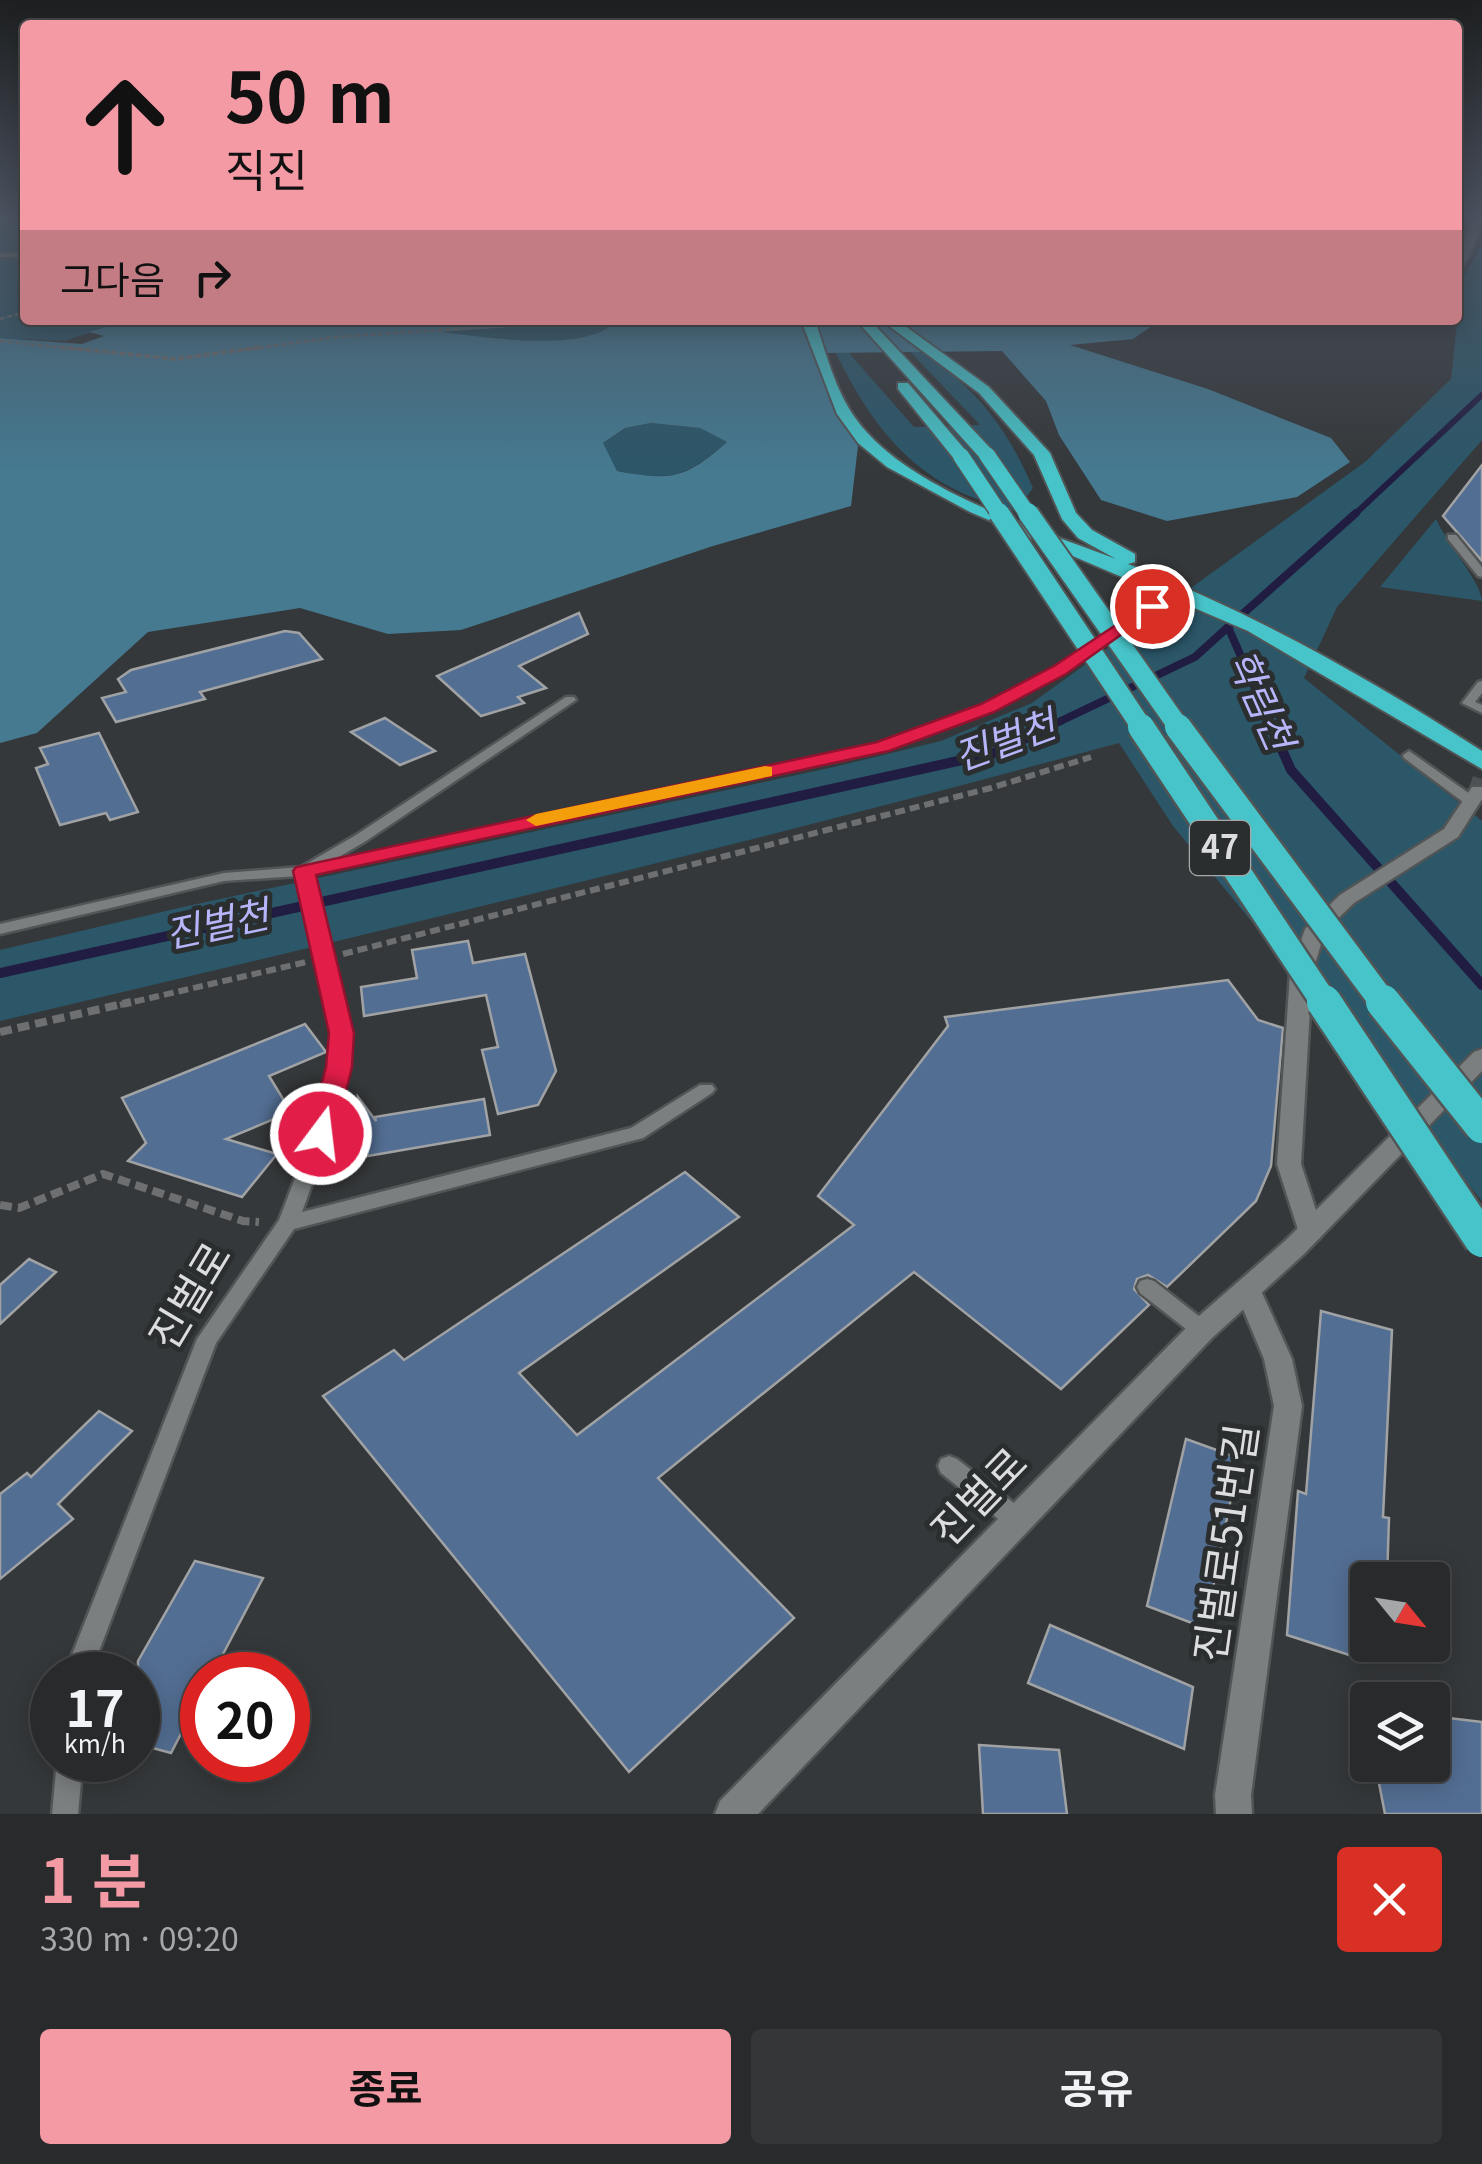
<!DOCTYPE html>
<html lang="ko">
<meta charset="utf-8">
<style>
body{margin:0;font-family:Georgia,"Noto Sans KR",serif;background:#343638;color:#f1f3f6;height:100vh;display:flex;flex-direction:column;font-size:38px;white-space:nowrap}
*{box-sizing:border-box;margin:0}
p{font-size:32px;color:#a5a7a9}
.icon{flex:none;width:55px;height:55px;fill:none;stroke:currentColor;stroke-width:2;stroke-linecap:round;stroke-linejoin:round}
.map{position:relative;height:1814px;overflow:hidden}
.details{display:flex;flex-direction:column;background:#282a2c;flex:1}
.details>*{flex:none}
.top-card{position:absolute;left:20px;top:20px;width:1442px;height:305px;border-radius:10px;box-shadow:0 5px 25px #0003,0 0 0 2px #444648;background:#f49aa5;color:#111;overflow:hidden}
.needle{width:65px;rotate:120deg}
.controls{position:absolute;left:1350px;top:1562px;display:grid;gap:20px}
.controls a{display:grid;place-items:center;width:100px;height:100px;border-radius:10px;background:#282a2c;box-shadow:0 5px 25px #0003,0 0 0 2px #444648;font-size:50px}
.speed{position:absolute;left:30px;top:1652px;display:flex;gap:20px;font-size:50px;font-weight:700;text-align:center}
.speed>*{display:grid;place-content:center;width:130px;height:130px;border-radius:50%;background:#282a2c;box-shadow:0 5px 25px #0003,0 0 0 2px #444648;line-height:1}
.speed small{font-size:25px;font-weight:400}
.speed .limit{border:15px solid #d22;background:#fff;color:#111}
.pin{position:absolute;display:grid;place-items:center;width:85px;height:85px;color:#fff;margin:-42px;border:5px solid #fff;border-radius:50%;box-shadow:0 2px 10px #0007}
.me{position:absolute;width:110px;margin:-55px;rotate:15deg;stroke-linejoin:round;filter:drop-shadow(0 0 8px #0008)}
.turn{display:flex;align-items:center;gap:35px;height:210px;padding:0 40px;font-size:45px}
.turn .icon{width:130px;height:130px;stroke-width:2.5}
.turn b{display:block;font-size:70px;line-height:85px}
.then{display:flex;align-items:center;height:95px;padding:0 40px;background:#0003;gap:20px;font-size:38px}
.round{display:grid;place-items:center;flex:none;width:105px;height:105px;border-radius:10px;background:#343638}
.summary{display:flex;align-items:center;justify-content:space-between;height:170px;padding:0 40px}
h1{font-size:60px;font-weight:700;line-height:75px;color:#f49aa5}
.button{display:flex;gap:20px;margin-top:auto;padding:20px 40px}
.button a{flex:1;height:115px;border-radius:10px;background:#f49aa5;color:#111;font-size:40px;font-weight:700;line-height:115px;text-align:center}
.button a+a{background:#343638;color:#f1f3f6}
.map>svg:first-child{display:block}
.green{fill:#2b5769}
.forest{fill:#457a91;fill-rule:evenodd}
.lines{fill:none;stroke-linecap:round;stroke-linejoin:round}
.stream-far2{stroke:#211d42;stroke-width:6}
.stream-far1{stroke:#211d42;stroke-width:8}
.stream{stroke:#211d42;stroke-width:10}
.building{fill:#536e93;stroke:#a0a2a4;stroke-width:2.5}
.minor-tunnel{stroke:#4e5153;stroke-width:19;stroke-dasharray:19 10;stroke-linecap:butt}
.service-casing{stroke:#525556;stroke-width:5}
.minor-casing{stroke:#525556;stroke-width:5}
.tertiary-casing{stroke:#525556;stroke-width:5}
.trunk-casing{stroke:#525556;stroke-width:4}
.path-far3{stroke:#6d6f71;stroke-width:2.5;stroke-dasharray:5 2.5;stroke-linecap:butt}
.path-far2{stroke:#6d6f71;stroke-width:4;stroke-dasharray:6 2.5;stroke-linecap:butt}
.path-far1{stroke:#6d6f71;stroke-width:6;stroke-dasharray:10 5;stroke-linecap:butt}
.path{stroke:#6d6f71;stroke-width:8;stroke-dasharray:12 6;stroke-linecap:butt}
.service{fill:#7c7f80;fill-rule:evenodd}
.minor{fill:#7c7f80;fill-rule:evenodd}
.tertiary{fill:#7c7f80;fill-rule:evenodd}
.trunk{fill:#47c4c9;fill-rule:evenodd}
.trunk-bridge-far3-casing{stroke:#525556;stroke-width:19;stroke-linecap:butt}
.trunk-bridge-far2-casing{stroke:#525556;stroke-width:24;stroke-linecap:butt}
.trunk-bridge-far1-casing{stroke:#525556;stroke-width:31;stroke-linecap:butt}
.trunk-bridge-casing{stroke:#525556;stroke-width:39;stroke-linecap:butt}
.trunk-bridge-far3{stroke:#47c4c9;stroke-width:16}
.trunk-bridge-far2{stroke:#47c4c9;stroke-width:20}
.trunk-bridge-far1{stroke:#47c4c9;stroke-width:26}
.trunk-bridge{stroke:#47c4c9;stroke-width:34}
.route{fill:#e11d48;stroke:#92132f;stroke-width:2.5}
.slow{fill:#f59e0b}
.labels{text-anchor:middle;stroke-width:10;stroke-linejoin:round;paint-order:stroke}
.shield{fill:#2b2e2f;stroke:#a7a8aa;stroke-width:2.5}
.shield-label{font-size:32px;font-weight:bold;fill:#dcddde}
.water-label{font-size:38px;font-style:italic;fill:#b7b5fa;stroke:#2b2e2f}
.near-street-label{font-size:42px;fill:#dcddde;stroke:#2b2e2f}
</style>
<div class="map">
<svg width="1482" height="1814" viewBox="0 0 1482 1814">
<rect width="100%" height="100%" fill="#35383a"/>
<g class="green">
<path d="M25,219V320H130L64,341L0,338V220Z"/>
<path d="M1482,245V440L1337,607L1304,678L1482,821V1201L1173,826L1119,743C748,844 374,933 0,1021V950L183,907L834,767L941,741L1032,703L1365,462L1451,379L1462,279Z"/>
<path d="M526,320L614,323C584,355 478,335 435,333L514,327Z"/>
<path d="M820,320L914,427L980,425L880,320C955,374 995,400 1033,488L1016,512C997,505 976,500 958,491C885,455 853,390 820,320Z"/>
<path d="M651,423L700,428L727,442C685,478 672,481 617,471L602,444L625,428Z"/>
<path d="M1436,519C1446,542 1482,584 1482,601L1380,587Z"/>
</g>
<path class="forest" d="M130,320H526L514,327L442,332C481,337 586,353 613,323L611,320H1161L1133,339L1070,345L1208,389L1331,438L1350,462L1297,497L1167,521L1101,500L1059,435L1046,401L1002,351L825,353L833,404L858,446L851,506L713,546L461,630L388,634L300,608L148,632L37,733L0,743V338L82,344L104,336L89,332ZM651,423L700,428L727,442C685,479 672,481 617,471L603,443L625,428Z"/>
<g class="lines">
<path class="stream-far2" d="M1353,516L1482,395"/>
<g class="stream-far1">
<path d="M1044,729L1195,657L1228,627"/>
<path d="M1273,729L1228,627L1356,513"/>
</g>
<g class="stream">
<path d="M1272,727L1291,770L1482,985"/>
<path d="M0,973L994,753L1049,727"/>
</g>
</g>
<g class="building">
<path d="M1482,465V561L1443,516Z"/>
<path d="M579,613L588,634L519,666L546,688L518,697L524,703L481,716L437,676Z"/>
<path d="M285,631L299,633L322,659L200,692L205,699L116,722L102,698L126,692L118,679L131,670Z"/>
<path d="M385,718L435,751L400,765L351,732Z"/>
<path d="M99,733L138,812L110,820L106,813L60,825L36,768L48,764L40,748Z"/>
<path d="M468,941L473,963L525,954L556,1071L538,1105L498,1114L482,1050L498,1047L486,995L364,1016L361,987L417,978L412,950Z"/>
<path d="M1228,980L1258,1020L1283,1028L1271,1166L1256,1201L1167,1287L1148,1275L1137,1279L1134,1289L1149,1305L1061,1389L914,1272L658,1478L794,1618L629,1772L323,1396L394,1350L404,1360L685,1172L739,1217L519,1373L577,1435L854,1225L818,1196L948,1026L945,1017Z"/>
<path d="M305,1024L326,1052L269,1076L291,1112L226,1139L277,1154L242,1197L128,1161L146,1143L122,1098Z"/>
<path d="M358,1097L376,1121L375,1117L484,1099L490,1135L362,1157Z"/>
<path d="M29,1259L56,1272L0,1324V1285Z"/>
<path d="M1321,1311L1392,1330L1383,1517L1389,1518L1387,1580H1368V1661L1287,1635L1298,1491L1306,1494Z"/>
<path d="M99,1411L132,1431L58,1504L73,1519L0,1579V1494L27,1473L31,1477Z"/>
<path d="M1186,1439L1239,1458L1205,1628L1147,1606Z"/>
<path d="M195,1561L263,1578L212,1675H202V1693L171,1753L138,1744V1661Z"/>
<path d="M1050,1625L1193,1687L1184,1749L1028,1683Z"/>
<path d="M1432,1716L1482,1722V1814H1385L1376,1768L1392,1771L1391,1765H1432Z"/>
<path d="M979,1745L1059,1750L1067,1814H983Z"/>
</g>
<g class="lines">
<path class="minor-tunnel" d="M1478,791L1482,779"/>
<defs>
<g id="service">
<rect x="0" y="253" width="25" height="4"/>
<path d="M1448,535H1456L1482,567V577L1478,576L1448,539Z"/>
<path d="M1152,603L1156,604V608L1064,673L991,711L887,750L312,874L349,1033L348,1067L330,1134L302,1212L631,1128L700,1085H712L715,1089L712,1093L643,1138L294,1229L216,1343L90,1675H64L197,1339L279,1220L312,1134L330,1067L333,1033L298,876L224,881L0,934V924L224,873L301,867L356,835L566,697H574L576,700L366,841L332,861L878,744L983,705L1056,667Z"/>
<path d="M1482,681V693L1475,702L1482,705V713L1462,703L1478,682Z"/>
<path d="M1409,751L1477,799L1479,802L1477,805H1467L1404,758L1403,755Z"/>
<path d="M1147,1279L1154,1281L1209,1324L1212,1330L1209,1336L1202,1339L1195,1336L1140,1293L1137,1287L1140,1281Z"/>
<path d="M949,1456L957,1459L1028,1514L1032,1522L1028,1530L1020,1533L1012,1530L941,1473L938,1466L941,1459Z"/>
<path d="M57,1760H83L78,1814H52Z"/>
</g>
<g id="minor">
<path d="M1473,219H1481C1477,237 1472,259 1458,269C1458,253 1469,236 1473,219Z"/>
<path d="M1472,787H1482V799L1458,837L1354,903L1325,931L1312,974L1301,1164L1323,1232L1319,1239L1310,1242L1301,1239L1277,1164L1290,974L1305,929L1340,895L1444,829Z"/>
<path d="M1248,1279L1257,1282L1292,1359L1302,1406L1251,1795L1252,1814H1216L1215,1795L1274,1406L1264,1359L1235,1290L1239,1282Z"/>
</g>
<path id="tertiary" d="M1482,1049V1071L1304,1254L1212,1338L758,1814H715L720,1801L1192,1322L1286,1240L1474,1052Z"/>
<g id="trunk">
<path d="M801,320H815C826,353 835,390 856,419C907,490 1036,528 1116,559L1078,538L1062,519L1034,455L979,393L881,320H897L989,387L1050,453L1076,513L1092,530L1135,554V562L1128,564C1254,613 1369,678 1482,751V769L1248,631L970,512L887,467L858,443L837,414Z"/>
<path d="M856,320H870L993,451V459H981Z"/>
<path d="M898,383H908L967,452V460H955L898,389Z"/>
</g>
</defs>
<use href="#service" class="service-casing"/>
<use href="#minor" class="minor-casing"/>
<use href="#tertiary" class="tertiary-casing"/>
<use href="#trunk" class="trunk-casing"/>
<g class="path-far3">
<path d="M0,319L25,312"/>
<path d="M0,341L84,350"/>
<path d="M244,350L335,337L502,326L521,320"/>
</g>
<path class="path-far2" d="M60,347L176,359L262,347"/>
<g class="path-far1">
<path d="M343,954L991,788L1091,757"/>
<path d="M120,1005L306,962"/>
</g>
<g class="path">
<path d="M0,1032L131,1002"/>
<path d="M0,1205L19,1208L103,1174L243,1221L259,1222"/>
</g>
<use href="#service" class="service"/>
<use href="#minor" class="minor"/>
<use href="#tertiary" class="tertiary"/>
<use href="#trunk" class="trunk"/>
<defs>
<g id="trunk-bridge-far3">
<path d="M987,455L1029,516"/>
<path d="M961,456L1001,516"/>
</g>
<g id="trunk-bridge-far2">
<path d="M999,513L1143,729"/>
<path d="M1028,513L1180,729"/>
</g>
<g id="trunk-bridge-far1">
<path d="M1141,727L1326,1005"/>
<path d="M1178,727L1385,1005"/>
</g>
<g id="trunk-bridge">
<path d="M1324,1002L1482,1240"/>
<path d="M1383,1002L1482,1126"/>
</g>
</defs>
<use href="#trunk-bridge-far3" class="trunk-bridge-far3-casing"/>
<use href="#trunk-bridge-far2" class="trunk-bridge-far2-casing"/>
<use href="#trunk-bridge-far1" class="trunk-bridge-far1-casing"/>
<use href="#trunk-bridge" class="trunk-bridge-casing"/>
<use href="#trunk-bridge-far3" class="trunk-bridge-far3"/>
<use href="#trunk-bridge-far2" class="trunk-bridge-far2"/>
<use href="#trunk-bridge-far1" class="trunk-bridge-far1"/>
<use href="#trunk-bridge" class="trunk-bridge"/>
</g>
<linearGradient id="sky" x2="0" y2="1"><stop stop-color="#1d1f20"/><stop offset="0.46" stop-color="#4b5360"/><stop offset="1" stop-color="#4b5360" stop-opacity="0"/></linearGradient>
<rect width="1482" height="473" fill="url(#sky)"/>
<path class="route" d="M1152,601L1157,602V609L1066,674L994,712L889,751L316,875L354,1033L352,1067L335,1134L331,1140H312L308,1134L326,1067L329,1033L293,871L296,867L877,742L981,704L1054,666Z"/>
<path class="slow" d="M765,766L772,767V776L536,826L526,820L536,814Z"/>
<g class="labels">
<rect class="shield" x="1190" y="821" width="60" height="54" rx="8"/>
<g class="shield-label">
<text x="1220" y="859">47</text>
</g>
<g class="water-label">
<text transform="translate(1260 700) rotate(66)" y="13">학림천</text>
<text transform="translate(1005 741) rotate(-20)" y="13">진벌천</text>
<text transform="translate(217 925) rotate(-12)" y="13">진벌천</text>
</g>
<g class="near-street-label">
<text transform="translate(190 1296) rotate(-59)" y="15">진벌로</text>
<text transform="translate(979 1497) rotate(-46)" y="15">진벌로</text>
<text transform="translate(1226 1543) rotate(-82)" y="15">진벌로51번길</text>
</g>
</g>
</svg>
<div class="controls">
<a><svg class="needle" viewBox="-14 -14 28 28"><path d="M0-13l5 13h-10z" fill="#e53935"/><path d="M0 13l5-13h-10z" fill="#a5a7a9"/></svg></a>
<a><svg class="icon" aria-label="layers" viewBox="0 0 24 24"><path d="M12 4l9 5-9 5-9-5zM3 14l9 5 9-5"/></svg></a>
</div>
<div class="speed"><div>17<small>km/h</small></div><div class="limit">20</div></div>
<div class="pin" style="left:1152px;top:606px;background:#d93025"><svg class="icon" aria-label="arrive" viewBox="0 0 24 24"><path d="M6 21V4h12l-3 4 3 4H6"/></svg></div>
<svg class="me" style="left:321px;top:1134px" viewBox="-20 -20 40 40"><circle r="17" fill="#e11d48" stroke="#fff" stroke-width="3"/><path d="M0-11L8 9 0 5-8 9z" fill="#fff"/></svg>
<div class="top-card">
<div class="turn"><svg class="icon" aria-label="ahead" viewBox="0 0 24 24"><path d="M12 20V5M6 11l6-6 6 6"/></svg><div><b>50 m</b>직진</div></div>
<div class="then">그다음<svg class="icon" aria-label="right" viewBox="0 0 24 24"><path d="M7 20v-9h11M14 6l5 5-5 5"/></svg></div>
</div>
</div>
<section class="details">
<div class="summary"><div><h1>1 분</h1><p>330 m · 09:20</p></div><a class="round" style="background:#d93025;color:#fff"><svg class="icon" aria-label="close" viewBox="0 0 24 24"><path d="M6 6l12 12M18 6L6 18"/></svg></a></div>
<div class="button"><a>종료</a><a>공유</a></div>
</section>
